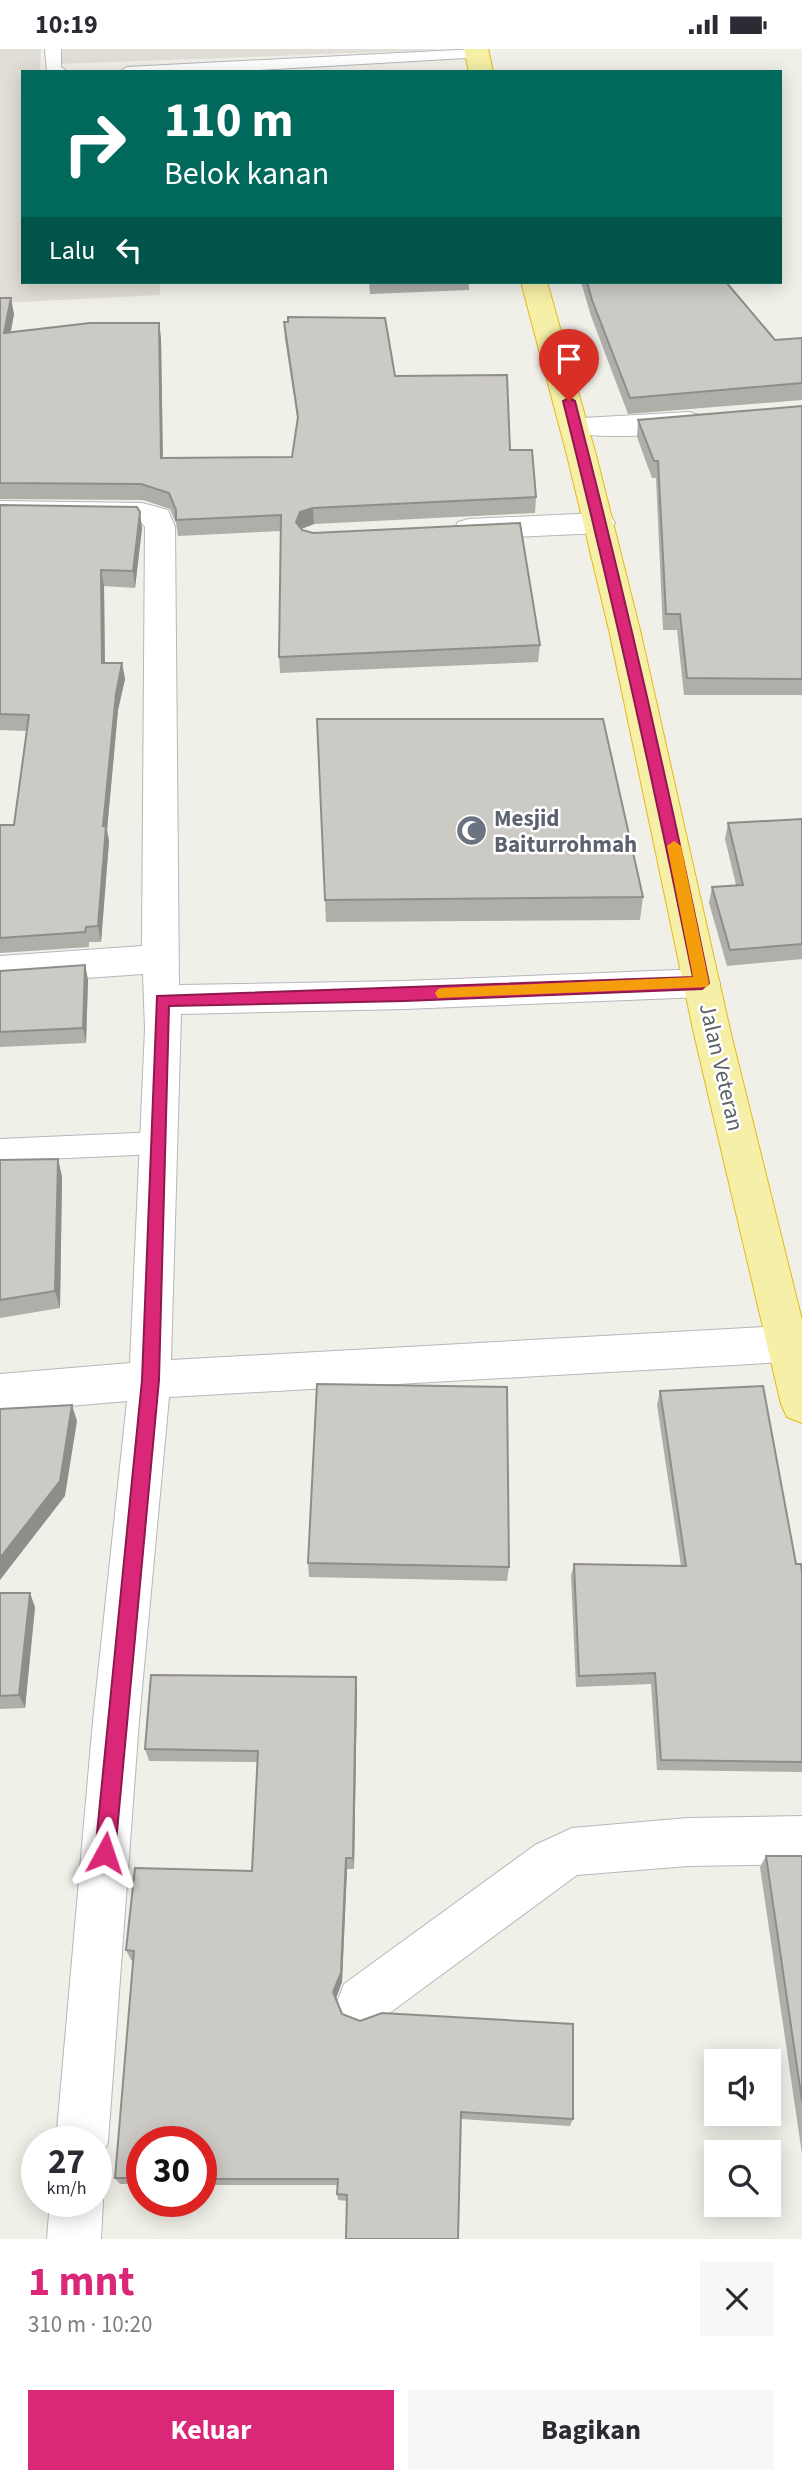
<!DOCTYPE html>
<html lang="id">
<meta charset="utf-8">
<style>
body{margin:0;font-family:"Source Sans 3",sans-serif;background:#f7f7f7;color:#2b2b33;height:100vh;display:flex;flex-direction:column;font-size:26px;white-space:nowrap}
*{box-sizing:border-box;margin:0}
p{font-size:23px;color:#7c7c81}
.icon{flex:none;width:38px;height:38px;fill:none;stroke:currentColor;stroke-width:2;stroke-linecap:round;stroke-linejoin:round}
.map{position:relative;height:2190px;overflow:hidden}
.details{display:flex;flex-direction:column;background:#fff;flex:1}
.details>*{flex:none}
.guide{position:absolute;left:21px;top:21px;width:761px;height:214px;border-radius:0px;box-shadow:0 4px 18px #0003;background:#00695c;color:#fff;overflow:hidden}
.fabs{position:absolute;left:704px;top:2000px;display:grid;gap:14px}
.fabs a{display:grid;place-items:center;width:77px;height:77px;border-radius:0px;background:#fff;box-shadow:0 4px 18px #0003;font-size:35px}
.speed{position:absolute;left:21px;top:2077px;display:flex;gap:14px;font-size:35px;font-weight:700;text-align:center}
.speed>*{display:grid;place-content:center;width:91px;height:91px;border-radius:50%;background:#fff;box-shadow:0 4px 18px #0003;line-height:1}
.speed small{font-size:18px;font-weight:400}
.speed .limit{border:10px solid #d22;background:#fff;color:#111}
.pin{position:absolute;display:grid;place-items:center;width:60px;height:60px;color:#fff;margin:-72px -30px;border-radius:50% 50% 50% 0;rotate:-45deg;box-shadow:0 0 7px #0007}
.pin .icon{rotate:45deg}
.me{position:absolute;width:77px;margin:-38px;rotate:5deg;stroke-linejoin:round;filter:drop-shadow(0 0 5px #0008)}
.turn{display:flex;align-items:center;gap:24px;height:147px;padding:0 28px;font-size:32px}
.turn .icon{width:91px;height:91px;stroke-width:2.5}
.turn b{display:block;font-size:49px;line-height:60px}
.then{display:flex;align-items:center;height:66px;padding:0 28px;background:#0003;gap:14px;font-size:26px}
.round{display:grid;place-items:center;flex:none;width:74px;height:74px;border-radius:0px;background:#f7f7f7}
.head{display:flex;align-items:center;justify-content:space-between;height:119px;padding:0 28px}
h1{font-size:42px;font-weight:700;line-height:52px;color:#db2777}
.cta{display:flex;gap:14px;margin-top:auto;padding:14px 28px}
.cta a{flex:1;height:80px;border-radius:0px;background:#db2777;color:#fff;font-size:28px;font-weight:700;line-height:80px;text-align:center}
.cta a+a{background:#f7f7f7;color:#2b2b33}
.status{display:flex;justify-content:space-between;align-items:center;height:49px;padding:0 35px;background:#fff;direction:ltr}
.status svg{height:19px;fill:currentColor}
.map>svg:first-child{display:block}
.education{fill:#e0ded6}
.lines{fill:none;stroke-linecap:round;stroke-linejoin:round}
.service-casing{stroke:#b5b7bb;stroke-width:2}
.minor-casing{stroke:#b5b7bb;stroke-width:2}
.trunk-casing{stroke:#e4bb14;stroke-width:2}
.service{fill:#fff;fill-rule:evenodd}
.minor{fill:#fff;fill-rule:evenodd}
.trunk{fill:#f6efa7;fill-rule:evenodd}
.wall{fill:#afaea9}
.shaded-wall{fill:#8f8d89}
.building{fill:#cccac4;stroke:#8f8d89;stroke-width:2}
.route{fill:#db2777;stroke:#8e194d;stroke-width:2}
.slow{fill:#f59e0b}
.labels{text-anchor:middle;stroke-width:5;stroke-linejoin:round;paint-order:stroke}
.worship-label{font-size:23px;font-weight:bold;fill:#5b616d;stroke:#fff;text-anchor:start}
.street-label{font-size:23px;fill:#5f6267;stroke:#fff}
</style>
<div class="status"><b>10:19</b><svg viewBox="0 0 49 12"><path d="M0 12V9h3v3zM5 12V6h3v6zM10 12V3h3v9zM15 12V0h3v12zM26 1h20v11H26zM47 4h2v5h-2z"/></svg></div>
<div class="map">
<svg width="802" height="2190" viewBox="0 0 802 2190">
<rect width="100%" height="100%" fill="#f0efe8"/>
<g class="education">
<path d="M0,0H41L40,23H23V233H160V246L0,254Z"/>
<path d="M56,0H437V1L55,15Z"/>
</g>
<g class="lines">
<defs>
<g id="service">
<path d="M45,0H61V18L68,23H47Z"/>
<path d="M477,0L485,5L483,8L226,23H119L127,18Z"/>
<path d="M158,1083L167,1086L171,1094L167,1102L158,1105L0,1112V1090Z"/>
</g>
<g id="minor">
<path d="M689,363L699,366L703,372L699,378C665,387 600,391 566,382L562,376L566,370Z"/>
<path d="M0,452L142,454L168,461L175,478L179,936L405,932L702,920L715,924L720,934L715,944L702,948L405,960L181,965L171,1311L802,1276V1312L169,1348L139,1672L108,2093L100,2111L96,2113V2093H56L93,1672L127,1352L0,1363V1325L130,1314L145,980L143,925L0,935V907L142,897L145,478L140,472L0,470Z"/>
<path d="M600,464L611,467L615,474L611,481L600,484L469,490L458,487L454,480L458,473L469,470Z"/>
<path d="M802,1767V1815L688,1817L577,1826L380,1971L362,1978L344,1971L337,1953L344,1935L535,1796L572,1779L688,1769Z"/>
<path d="M96,2135L103,2152L101,2190H47L50,2152H96Z"/>
</g>
<g id="trunk">
<path d="M464,0H488L493,23H469Z"/>
<path d="M521,233H547L596,406L640,581L731,985L802,1271V1374L787,1368L781,1355L694,985L609,581L567,406Z"/>
</g>
</defs>
<use href="#service" class="service-casing"/>
<use href="#minor" class="minor-casing"/>
<use href="#trunk" class="trunk-casing"/>
<use href="#service" class="service"/>
<use href="#minor" class="minor"/>
<use href="#trunk" class="trunk"/>
</g>
<g class="wall">
<path d="M369,233H469V241L370,245Z"/>
<path d="M581,233H726L775,291L802,289V351L628,365L591,267Z"/>
<path d="M0,249L14,265L11,283L159,274L161,290L163,409L292,408L298,374L285,290L284,273L395,327L510,401L536,448L535,464L314,475L301,480L540,596L538,613L280,624L279,608L281,482L178,487L176,474L170,460L143,451L0,450Z"/>
<path d="M802,357V646H684L677,581H663L656,429H652L637,388L638,371Z"/>
<path d="M0,456L142,479L135,539L104,537L105,614H122L125,630L118,661L107,781L109,792L101,893H89V898L0,904V776H14L27,682L0,681Z"/>
<path d="M317,670L643,848L640,871L326,873Z"/>
<path d="M802,770V910L727,917L709,854L712,838L736,836L725,790L728,774Z"/>
<path d="M85,916L88,931L86,994L0,998V922Z"/>
<path d="M58,1110L62,1128L60,1259L0,1269V1111Z"/>
<path d="M660,1342L796,1515L802,1524V1723L657,1721L651,1635L576,1638L571,1527L574,1515L681,1517L657,1356Z"/>
<path d="M308,1514L509,1518L507,1532L309,1528Z"/>
<path d="M0,1544L35,1558L25,1659L0,1660V1662Z"/>
<path d="M357,1641L354,1820H347L342,1933L336,1949L342,1965L573,2070L570,2077L461,2070L347,2152L338,2151L337,2145L338,2136H201V2093H142V2135H120L115,2129L133,1911H131L126,1901L252,1822L257,1713L149,1712L145,1700Z"/>
<path d="M766,1807H802V2105L760,1818Z"/>
</g>
<g class="shaded-wall">
<path d="M11,249L14,265L7,300L4,284Z"/>
<path d="M159,274L161,290L163,425L161,409Z"/>
<path d="M313,459L314,475L301,480L296,473L300,463Z"/>
<path d="M140,463L142,479L135,539L133,522Z"/>
<path d="M101,521L104,537L105,630L102,614Z"/>
<path d="M122,614L125,630L118,661L107,781L109,792L101,893L98,877L103,777L116,645Z"/>
<path d="M85,916L88,931L86,994L83,979Z"/>
<path d="M58,1110L62,1128L60,1259L55,1242Z"/>
<path d="M72,1356L77,1372L65,1447L0,1531V1509Z"/>
<path d="M30,1544L35,1558L25,1659L19,1646Z"/>
<path d="M356,1628L357,1641L354,1820L353,1809Z"/>
<path d="M346,1809L347,1820L342,1933L335,1952L333,1943Z"/>
</g>
<g class="building">
<path d="M587,233H726L775,291L802,289V334L630,349L592,251Z"/>
<path d="M0,249H11L4,284L90,274H159L161,409L292,408L298,368L284,273H288V268L385,269L395,327L507,326L510,401H532L536,448L313,459L300,463L296,473L302,481L313,484L520,474L540,596L279,608L281,466L176,471V461L169,444L141,435L0,434Z"/>
<path d="M802,357V630L687,629L680,565H666L658,412H654L638,371Z"/>
<path d="M0,456L137,458L140,463L133,522L101,521L102,614H122L116,645L103,777H106L98,877L86,878L85,883L0,889V776H14L29,666L0,665Z"/>
<path d="M317,670H603L643,848L325,851Z"/>
<path d="M802,770V895L730,901L712,838L743,836L728,774Z"/>
<path d="M85,916L83,979L0,983V922Z"/>
<path d="M58,1110L55,1242L0,1251V1111Z"/>
<path d="M317,1335L507,1338L509,1518L308,1514Z"/>
<path d="M763,1337L796,1515H801L802,1524V1713L661,1711L655,1624L579,1627L574,1515L686,1517L660,1342Z"/>
<path d="M72,1356L60,1432L0,1509V1360Z"/>
<path d="M0,1544H30L19,1646L0,1647Z"/>
<path d="M151,1626L356,1628L353,1809H346L341,1924L333,1943L342,1965L360,1972L382,1964L573,1975V2070L461,2063L458,2190H346L347,2146L337,2145L338,2130H201V2093H142V2129H115L134,1902L126,1901L135,1819L252,1822L258,1702L145,1700Z"/>
<path d="M766,1807H802V2052Z"/>
</g>
<path class="route" d="M569,349L575,352C625,545 669,739 709,934L702,940L405,952L169,957L159,1331L115,1804L112,1811L105,1814L98,1811L95,1804L142,1331L157,947L693,928C654,735 611,543 563,352Z"/>
<path class="slow" d="M674,792L681,797L709,934L707,938L438,949L435,944L438,940L443,939L693,928L667,797Z"/>
<defs>
<symbol id="mosque-disc" viewBox="-11 -11 22 22"><circle r="9.5" fill="#6b7280" stroke="#fff"/><path d="M3.5-4.9A6 6 0 1 0 3.5 4.9A5 5 0 1 1 3.5-4.9Z" fill="#fff"/></symbol>
</defs>
<g fill-rule="evenodd">
<use href="#mosque-disc" x="454" y="764" width="35" height="35"/>
</g>
<g class="labels">
<g class="worship-label">
<text x="494" y="777">Mesjid<tspan x="494" dy="26">Baiturrohmah</tspan></text>
</g>
<g class="street-label">
<text transform="translate(722 1018) rotate(77)" y="8">Jalan Veteran</text>
</g>
</g>
</svg>
<div class="fabs">
<a><svg class="icon" aria-label="sound" viewBox="0 0 24 24"><path d="M4 9h4l5-4v14l-5-4H4zM17 9q2 3 0 6"/></svg></a>
<a><svg class="icon" aria-label="search" viewBox="0 0 24 24"><circle cx="10" cy="10" r="6"/><path d="M15 15l6 6"/></svg></a>
</div>
<div class="speed"><div>27<small>km/h</small></div><div class="limit">30</div></div>
<div class="pin" style="left:569px;top:352px;background:#d93025"><svg class="icon" aria-label="arrive" viewBox="0 0 24 24"><path d="M6 21V4h12l-3 4 3 4H6"/></svg></div>
<svg class="me" style="left:105px;top:1804px" viewBox="-20 -20 40 40"><path d="M0-17L14 15 0 8-14 15z" fill="#db2777" stroke="#fff" stroke-width="4"/></svg>
<div class="guide">
<div class="turn"><svg class="icon" aria-label="right" viewBox="0 0 24 24"><path d="M7 20v-9h11M14 6l5 5-5 5"/></svg><div><b>110 m</b>Belok kanan</div></div>
<div class="then">Lalu<svg class="icon" aria-label="left" viewBox="0 0 24 24"><path d="M17 20v-9H6M10 6l-5 5 5 5"/></svg></div>
</div>
</div>
<section class="details">
<div class="head"><div><h1>1 mnt</h1><p>310 m · 10:20</p></div><a class="round"><svg class="icon" aria-label="close" viewBox="0 0 24 24"><path d="M6 6l12 12M18 6L6 18"/></svg></a></div>
<div class="cta"><a>Keluar</a><a>Bagikan</a></div>
</section>
